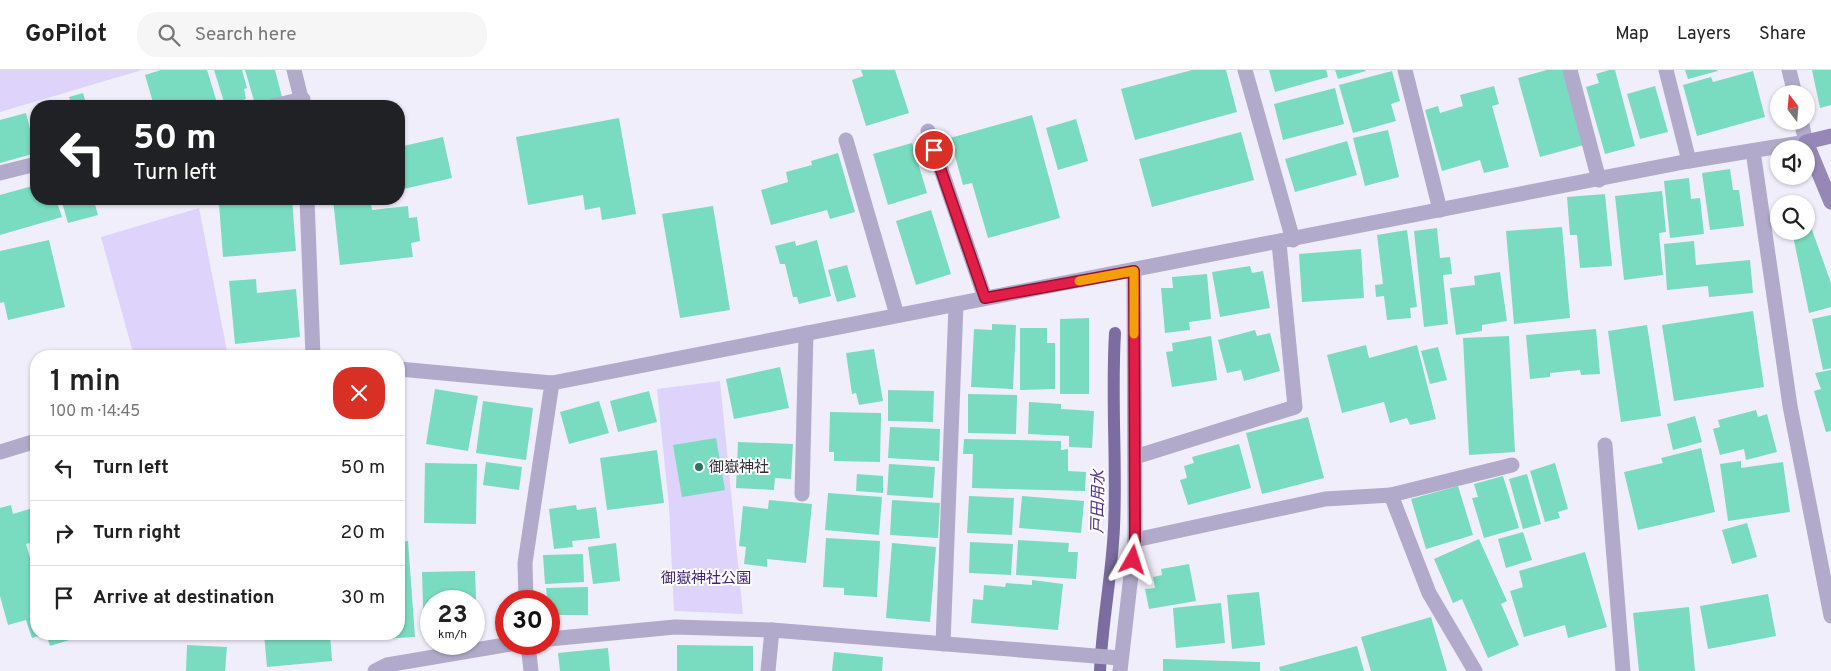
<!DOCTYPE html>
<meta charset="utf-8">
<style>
body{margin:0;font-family:Overpass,"Noto Sans JP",sans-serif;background:#f6f6f6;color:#222;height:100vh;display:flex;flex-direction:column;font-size:19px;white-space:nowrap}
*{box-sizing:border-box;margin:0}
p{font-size:16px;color:#767676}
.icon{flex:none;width:28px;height:28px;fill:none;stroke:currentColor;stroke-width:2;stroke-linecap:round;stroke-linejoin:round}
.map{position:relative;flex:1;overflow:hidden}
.sheet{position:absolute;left:30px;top:280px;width:375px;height:290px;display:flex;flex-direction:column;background:#fff;border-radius:20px;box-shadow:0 1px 4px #0004}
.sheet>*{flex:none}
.banner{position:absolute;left:30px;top:30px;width:375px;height:105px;border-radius:20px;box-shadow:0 1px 4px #0004;background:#202124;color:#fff;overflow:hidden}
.needle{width:32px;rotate:344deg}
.buttons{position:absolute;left:1770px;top:15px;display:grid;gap:10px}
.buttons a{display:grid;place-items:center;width:45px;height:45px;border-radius:50%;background:#fff;box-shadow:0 1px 4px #0004;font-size:25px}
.speed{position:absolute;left:420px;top:520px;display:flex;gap:10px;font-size:25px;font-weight:700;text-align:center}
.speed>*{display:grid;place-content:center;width:65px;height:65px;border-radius:50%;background:#fff;box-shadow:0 1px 4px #0004;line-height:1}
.speed small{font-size:12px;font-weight:400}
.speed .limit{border:8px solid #d22;background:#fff;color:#111}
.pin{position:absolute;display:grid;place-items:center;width:42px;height:42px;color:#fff;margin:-21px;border:2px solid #fff;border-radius:50%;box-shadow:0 1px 5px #0007}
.me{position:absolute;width:55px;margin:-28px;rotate:6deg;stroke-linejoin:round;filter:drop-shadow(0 0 4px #0008)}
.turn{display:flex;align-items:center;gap:18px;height:105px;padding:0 20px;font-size:22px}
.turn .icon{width:65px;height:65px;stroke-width:2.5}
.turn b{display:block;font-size:35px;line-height:42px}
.round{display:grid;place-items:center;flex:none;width:52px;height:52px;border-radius:20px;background:#f6f6f6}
.overview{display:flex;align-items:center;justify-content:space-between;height:85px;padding:0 20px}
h1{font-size:30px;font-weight:600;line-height:38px}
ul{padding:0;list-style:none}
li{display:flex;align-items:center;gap:15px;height:65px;padding:0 20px;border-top:1px solid #e0e0e0}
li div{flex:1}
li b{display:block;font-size:19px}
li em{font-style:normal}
header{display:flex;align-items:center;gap:30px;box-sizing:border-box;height:70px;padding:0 25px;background:#fff;border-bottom:1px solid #e0e0e0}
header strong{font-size:24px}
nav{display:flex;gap:28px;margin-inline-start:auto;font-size:18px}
.search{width:350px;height:45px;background:#f6f6f6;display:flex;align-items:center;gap:12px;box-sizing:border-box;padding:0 18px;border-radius:20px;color:#767676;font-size:19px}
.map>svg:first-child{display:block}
.green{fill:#ddd3fb}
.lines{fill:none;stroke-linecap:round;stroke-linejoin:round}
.stream{stroke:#7b6da0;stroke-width:12}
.building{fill:#79dbbf}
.service{stroke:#b2aaca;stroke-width:15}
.minor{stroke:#b2aaca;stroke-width:15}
.tertiary{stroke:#b2aaca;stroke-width:15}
.secondary{stroke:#9588b6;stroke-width:15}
.route-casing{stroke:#92132f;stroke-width:12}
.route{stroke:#e11d48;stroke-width:9}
.slow{stroke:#f59e0b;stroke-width:9}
.poi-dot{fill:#317160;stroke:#fefefe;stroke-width:2}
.labels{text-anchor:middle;stroke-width:4;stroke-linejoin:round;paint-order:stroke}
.poi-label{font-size:15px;fill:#302d39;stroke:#fefefe;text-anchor:start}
.park-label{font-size:15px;fill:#422273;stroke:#fefefe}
.water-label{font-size:16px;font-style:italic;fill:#513385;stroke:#fefefe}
</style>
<header>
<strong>GoPilot</strong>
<div class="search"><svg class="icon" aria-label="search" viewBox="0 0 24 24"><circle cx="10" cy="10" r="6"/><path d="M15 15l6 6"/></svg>Search here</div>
<nav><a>Map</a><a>Layers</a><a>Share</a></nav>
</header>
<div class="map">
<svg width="1831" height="601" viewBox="0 0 1831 601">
<rect width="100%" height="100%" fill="#f1eefb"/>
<g class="green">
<path d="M0,0H142L0,42Z"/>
<path d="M199,138L228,286H134L101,167Z"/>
<path d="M720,311L743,544L674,541L669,436L657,319Z"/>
</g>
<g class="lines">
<path class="stream" d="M1100,601C1102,553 1112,505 1114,457C1117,393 1111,328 1115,263"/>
</g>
<g class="building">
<path d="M161,0H207L218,36H154L145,5Z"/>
<path d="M214,0H242L247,18L244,19L246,29L225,35Z"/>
<path d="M245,0H275L282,27L255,34Z"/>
<path d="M861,0H895L909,43L866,56L852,10L863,6Z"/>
<path d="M1192,0H1226L1237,42L1135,70L1121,19Z"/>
<path d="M1269,0H1326L1328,7L1275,22Z"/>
<path d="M1335,0H1365L1366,1L1338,9Z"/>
<path d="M1547,0H1564L1584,75L1540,87L1518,8Z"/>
<path d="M1609,0H1615L1635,76L1605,84L1586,17L1599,13L1596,4Z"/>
<path d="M1685,0H1717L1718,1L1688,9Z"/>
<path d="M1812,0H1831V35L1820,38Z"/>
<path d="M1392,1L1400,31L1391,34L1396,51L1353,63L1339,15Z"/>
<path d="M1753,1L1765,47L1697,66L1683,15L1711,7L1713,12Z"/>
<path d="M1494,16L1499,34L1492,36L1509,97L1484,103L1480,90L1442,101L1425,40L1438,36L1440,43L1463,36L1460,25Z"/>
<path d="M1655,16L1668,62L1640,69L1627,24Z"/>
<path d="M1335,18L1344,54L1283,70L1274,34Z"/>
<path d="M83,23L86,33L81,36H62L71,33L69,27Z"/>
<path d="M26,43L36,83L0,93V50Z"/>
<path d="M36,43V61L31,45Z"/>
<path d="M1032,45L1060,148L988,168L972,113L963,115L950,68Z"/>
<path d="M619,48L636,144L602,150L600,137L585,140L583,125L528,135L516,67Z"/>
<path d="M1076,49L1088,91L1058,100L1046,58Z"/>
<path d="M1388,60L1399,107L1365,116L1353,68Z"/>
<path d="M1241,62L1254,110L1152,137L1139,89Z"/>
<path d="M443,67L452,108L399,120V77Z"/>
<path d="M1347,71L1357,105L1295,122L1285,89Z"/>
<path d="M912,73L927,123L888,135L873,84Z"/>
<path d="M838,83L855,142L830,149L827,140L771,155L761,120L788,112L786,102L812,95L811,91Z"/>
<path d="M1730,99L1733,120H1739L1744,156L1710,160L1702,103Z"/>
<path d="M1689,108L1691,129L1700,128L1704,164L1670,168L1664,111Z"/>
<path d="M36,115V129H56L62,147L0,165V125Z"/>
<path d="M1662,121L1666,162L1659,163L1663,205L1624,210L1615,126Z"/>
<path d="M1605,124L1612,196L1580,198L1577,165H1570L1567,127Z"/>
<path d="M61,129H100L94,131L98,145L68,153Z"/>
<path d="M107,129H129L109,135Z"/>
<path d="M143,129H154L143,132Z"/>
<path d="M231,129H292L296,181L223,187L219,134L231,132Z"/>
<path d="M333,129H370L372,140L408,136L409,148L417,147L420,171L411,173L413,187L340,195Z"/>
<path d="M713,136L730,240L680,248L662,144Z"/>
<path d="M931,140L951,204L916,215L896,151Z"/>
<path d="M1806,143L1831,213V237L1809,243L1792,161H1806Z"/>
<path d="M1562,157L1570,248L1514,254L1506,161Z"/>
<path d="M1437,158L1440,188L1450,187L1452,204L1443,205L1448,254L1424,257L1414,161Z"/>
<path d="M1407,160L1417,237L1410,238L1411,248L1387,250L1384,226L1376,227L1375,215L1383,214L1377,165Z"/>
<path d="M49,170L65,237L8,250L4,232L0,233V181Z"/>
<path d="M817,170L831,226L799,234L797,227H793L785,194H780L775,176L795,171L796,176Z"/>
<path d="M1694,171L1696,195L1750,190L1753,223L1709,227L1708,216L1667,220L1664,174Z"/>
<path d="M1361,179L1364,228L1302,232L1299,184Z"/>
<path d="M847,195L856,227L837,232L828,200Z"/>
<path d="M1250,196L1252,203L1263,201L1270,238L1220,247L1212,202Z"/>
<path d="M1500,202L1507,251L1482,255V261L1456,265L1450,218L1475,215L1474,206Z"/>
<path d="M1207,204L1211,249L1189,252L1190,260L1165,263L1161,218H1173L1172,207Z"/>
<path d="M256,209L257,223L296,219L300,267L235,274L229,211Z"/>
<path d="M1753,241L1764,317L1674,331L1662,255Z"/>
<path d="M1831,245V298L1823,300L1812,249Z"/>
<path d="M1089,248V324H1060V249Z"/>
<path d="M992,254L1016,255L1013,319L971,317L974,259L992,260Z"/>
<path d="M1647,255L1661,346L1621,352L1608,261Z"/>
<path d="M1020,258H1047V273H1055V319L1020,320Z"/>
<path d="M1596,259L1600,304L1581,305L1580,300L1550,303V307L1530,309L1526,265Z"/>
<path d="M1255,260L1257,266L1270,263L1280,301L1244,311L1241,300L1227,303L1218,270Z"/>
<path d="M1211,266L1217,310L1172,317L1166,282L1173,281L1172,273Z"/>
<path d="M1509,266L1515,382L1469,385L1463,268Z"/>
<path d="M1366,275L1369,288L1417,275L1436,349L1410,355L1407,348L1390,353L1384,332L1342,343L1327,285Z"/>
<path d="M1438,277L1447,310L1430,314L1421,281Z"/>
<path d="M874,279L883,331L859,335L856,323L852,324L846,283Z"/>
<path d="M780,297L789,338L734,349L726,309Z"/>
<path d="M1831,300V361L1826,362L1814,321L1821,319L1815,303Z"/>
<path d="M435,319L478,326L468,381L426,374Z"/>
<path d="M888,320L934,321L933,352L888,351Z"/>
<path d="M649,321L657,352L618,362L610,331Z"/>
<path d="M968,324L1017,325L1016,364L968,363Z"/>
<path d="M483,331L533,338L526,390L476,383Z"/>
<path d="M599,331L609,363L569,374L560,342Z"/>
<path d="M1029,332L1061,334V339L1094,341L1092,378L1069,377V366L1028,364Z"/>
<path d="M1756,340L1758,347L1767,344L1777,382L1746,390L1744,379L1720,385L1713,359L1720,357L1718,350Z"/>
<path d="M830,342L881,343L880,392L834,391V382H829Z"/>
<path d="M1695,346L1702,372L1673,380L1667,354Z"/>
<path d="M1308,347L1324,408L1262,424L1246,363Z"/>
<path d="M890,357L940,359L939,391L888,388Z"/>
<path d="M716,368L725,420L682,427L673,375Z"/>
<path d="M964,369L1061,371V380L1068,379V401L1086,402L1085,421L972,418L973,384H963Z"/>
<path d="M738,372L793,374L791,409L775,408L774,420L736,418Z"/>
<path d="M1239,374L1251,418L1188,435L1180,410L1187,408L1184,396L1194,393L1192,387Z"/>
<path d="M1701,378L1715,442L1638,460L1624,402L1663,393L1661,388Z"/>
<path d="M657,380L664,433L607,440L600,388Z"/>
<path d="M1741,391V398L1783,392L1790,442L1728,451L1720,394Z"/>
<path d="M486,392L522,397L519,420L483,415Z"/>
<path d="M425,393L477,394L476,454L424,453Z"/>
<path d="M1555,393L1568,439L1558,442L1560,448L1545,452L1530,401Z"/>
<path d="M889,394L935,397L933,428L887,425Z"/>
<path d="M857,404L883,406V423L856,421Z"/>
<path d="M1527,404L1541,454L1523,459L1509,409Z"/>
<path d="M1503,406L1519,458L1484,468L1472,428L1478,427L1474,414Z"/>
<path d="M1458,416L1473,465L1426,479L1411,429Z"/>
<path d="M828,423L882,427L879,465L825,460Z"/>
<path d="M969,426L1014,428L1012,465L967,463Z"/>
<path d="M1022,426L1084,431L1081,463L1019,458Z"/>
<path d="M769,430L812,434L806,493L767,489V497L744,494L746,477L739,476L743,436L768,439Z"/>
<path d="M892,430L940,433L938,468L890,465Z"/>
<path d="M11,435L13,444L36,437V471L26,474L30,488L36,486V564H44L32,568L26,550L8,555L0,526V438Z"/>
<path d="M576,435L577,440L596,437L600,468L572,471L573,477L554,479L549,439Z"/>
<path d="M1747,453L1757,487L1732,494L1722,460Z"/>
<path d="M1523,462L1532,490L1506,498L1498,469Z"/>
<path d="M826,468L880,471L877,527L844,525V518L823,517Z"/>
<path d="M1479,469L1507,531L1501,534L1519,575L1488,588L1462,529L1453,533L1434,489Z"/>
<path d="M1018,470L1069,473L1068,482H1078L1076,509L1016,505Z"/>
<path d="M408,471L415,567L365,570V564H399V472Z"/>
<path d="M970,472L1013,474L1011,505L969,503Z"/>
<path d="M616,473L620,511L593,514L588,477Z"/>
<path d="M892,473L936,477L930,552L886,548Z"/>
<path d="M1585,482L1607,557L1568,568L1565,555L1524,567L1510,521L1523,517L1519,501Z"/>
<path d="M583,484L584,512L545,514L543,485Z"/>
<path d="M1189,494L1196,531L1149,539L1145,519L1155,518L1153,507L1162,505L1161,499Z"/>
<path d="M475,501L477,555H474V531H431V567H424L422,502Z"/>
<path d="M1032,510L1063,514L1058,560L971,553L973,529L983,530L984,515L1005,517L1006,513L1032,515Z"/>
<path d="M588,517V545H549L546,518Z"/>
<path d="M1259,522L1265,575L1232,579L1227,525Z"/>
<path d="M1768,524L1776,566L1708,579L1700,536Z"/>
<path d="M1221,533L1225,573L1176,578L1173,538Z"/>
<path d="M1689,537L1695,601H1639L1633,543Z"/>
<path d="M1431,547L1447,601H1371L1361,567Z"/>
<path d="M46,564H89L50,576Z"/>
<path d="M264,564H330L332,591L267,597Z"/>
<path d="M187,575L227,577L225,601H186Z"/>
<path d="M677,575L753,576V601H677Z"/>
<path d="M1357,576L1364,601H1280L1279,597Z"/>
<path d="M608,578L610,601H560L558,583Z"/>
<path d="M834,582L883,587L882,601H832Z"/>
<path d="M1163,589L1260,592V601H1163Z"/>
</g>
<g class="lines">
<g class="service">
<path d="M1245,0L1293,170"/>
<path d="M1405,0L1440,140"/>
<path d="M1570,0L1599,110"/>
<path d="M1666,0L1689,91"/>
<path d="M928,61L985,228"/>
<path d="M846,70L897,245"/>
<path d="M1605,375L1623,601"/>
<path d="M1135,387L1295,337L1279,173"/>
<path d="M802,424L806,263"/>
<path d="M1391,425L1512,395"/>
<path d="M1135,470L1325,429L1391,425L1429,523L1475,601"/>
<path d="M943,574L956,235"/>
<path d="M768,601L772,560"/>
</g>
<g class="minor">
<path d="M294,0L303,36"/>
<path d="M1789,0L1795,24"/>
<path d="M273,36L303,29"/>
<path d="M1801,51L1806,72"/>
<path d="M1753,81L1790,336L1831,546"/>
<path d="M0,103L36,94"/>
<path d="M307,129L313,286"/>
<path d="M399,299L552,313L525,493L526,531"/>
<path d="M0,382L36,371"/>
<path d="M549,569L675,557L772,560L1120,588"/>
<path d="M528,574L531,601"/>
<path d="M375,601L387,595L511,574"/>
<path d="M1120,601L1135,470L1134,201"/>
</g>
<path class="tertiary" d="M552,313L1689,91L1806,72"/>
<path class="secondary" d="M1831,66L1806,72L1831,132"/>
</g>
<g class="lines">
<defs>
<path id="route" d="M934,80L985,228L1134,201L1135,470L1133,490"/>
</defs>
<use href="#route" class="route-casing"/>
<use href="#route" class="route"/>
<path class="slow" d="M1079,211L1134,201V264"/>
</g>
<circle class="poi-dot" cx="699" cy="397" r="5"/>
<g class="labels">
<g class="poi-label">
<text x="709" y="402">御嶽神社</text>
</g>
<g class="park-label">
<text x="706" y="513">御嶽神社公園</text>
</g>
<g class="water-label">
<text transform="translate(1097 432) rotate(-89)" y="6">戸田用水</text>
</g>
</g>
</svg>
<div class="buttons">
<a><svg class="needle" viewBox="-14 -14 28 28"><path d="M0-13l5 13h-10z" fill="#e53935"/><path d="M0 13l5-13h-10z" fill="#767676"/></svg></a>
<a><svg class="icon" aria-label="sound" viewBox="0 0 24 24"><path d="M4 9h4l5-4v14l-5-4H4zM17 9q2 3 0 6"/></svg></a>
<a><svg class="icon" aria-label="search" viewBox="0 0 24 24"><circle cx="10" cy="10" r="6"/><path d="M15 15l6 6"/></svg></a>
</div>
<div class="speed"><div>23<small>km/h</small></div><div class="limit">30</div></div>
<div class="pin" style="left:934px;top:80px;background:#d93025"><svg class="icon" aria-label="arrive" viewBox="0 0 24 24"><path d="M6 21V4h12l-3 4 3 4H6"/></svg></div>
<svg class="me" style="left:1133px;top:490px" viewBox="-20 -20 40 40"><path d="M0-17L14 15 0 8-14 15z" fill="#e11d48" stroke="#fff" stroke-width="4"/></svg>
<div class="banner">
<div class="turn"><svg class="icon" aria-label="left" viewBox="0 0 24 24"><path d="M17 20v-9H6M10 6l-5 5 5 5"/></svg><div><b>50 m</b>Turn left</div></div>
</div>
<section class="sheet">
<div class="overview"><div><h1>1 min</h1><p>100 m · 14:45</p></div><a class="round" style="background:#d93025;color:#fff"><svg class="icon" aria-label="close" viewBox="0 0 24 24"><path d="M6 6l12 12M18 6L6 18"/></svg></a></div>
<ul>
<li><svg class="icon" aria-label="left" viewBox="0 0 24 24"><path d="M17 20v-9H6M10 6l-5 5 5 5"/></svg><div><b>Turn left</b></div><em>50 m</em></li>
<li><svg class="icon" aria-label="right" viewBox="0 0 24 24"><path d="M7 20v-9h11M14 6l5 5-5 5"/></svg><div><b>Turn right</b></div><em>20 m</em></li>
<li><svg class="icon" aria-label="arrive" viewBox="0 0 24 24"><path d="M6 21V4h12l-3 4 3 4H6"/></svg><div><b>Arrive at destination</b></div><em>30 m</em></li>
</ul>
</section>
</div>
